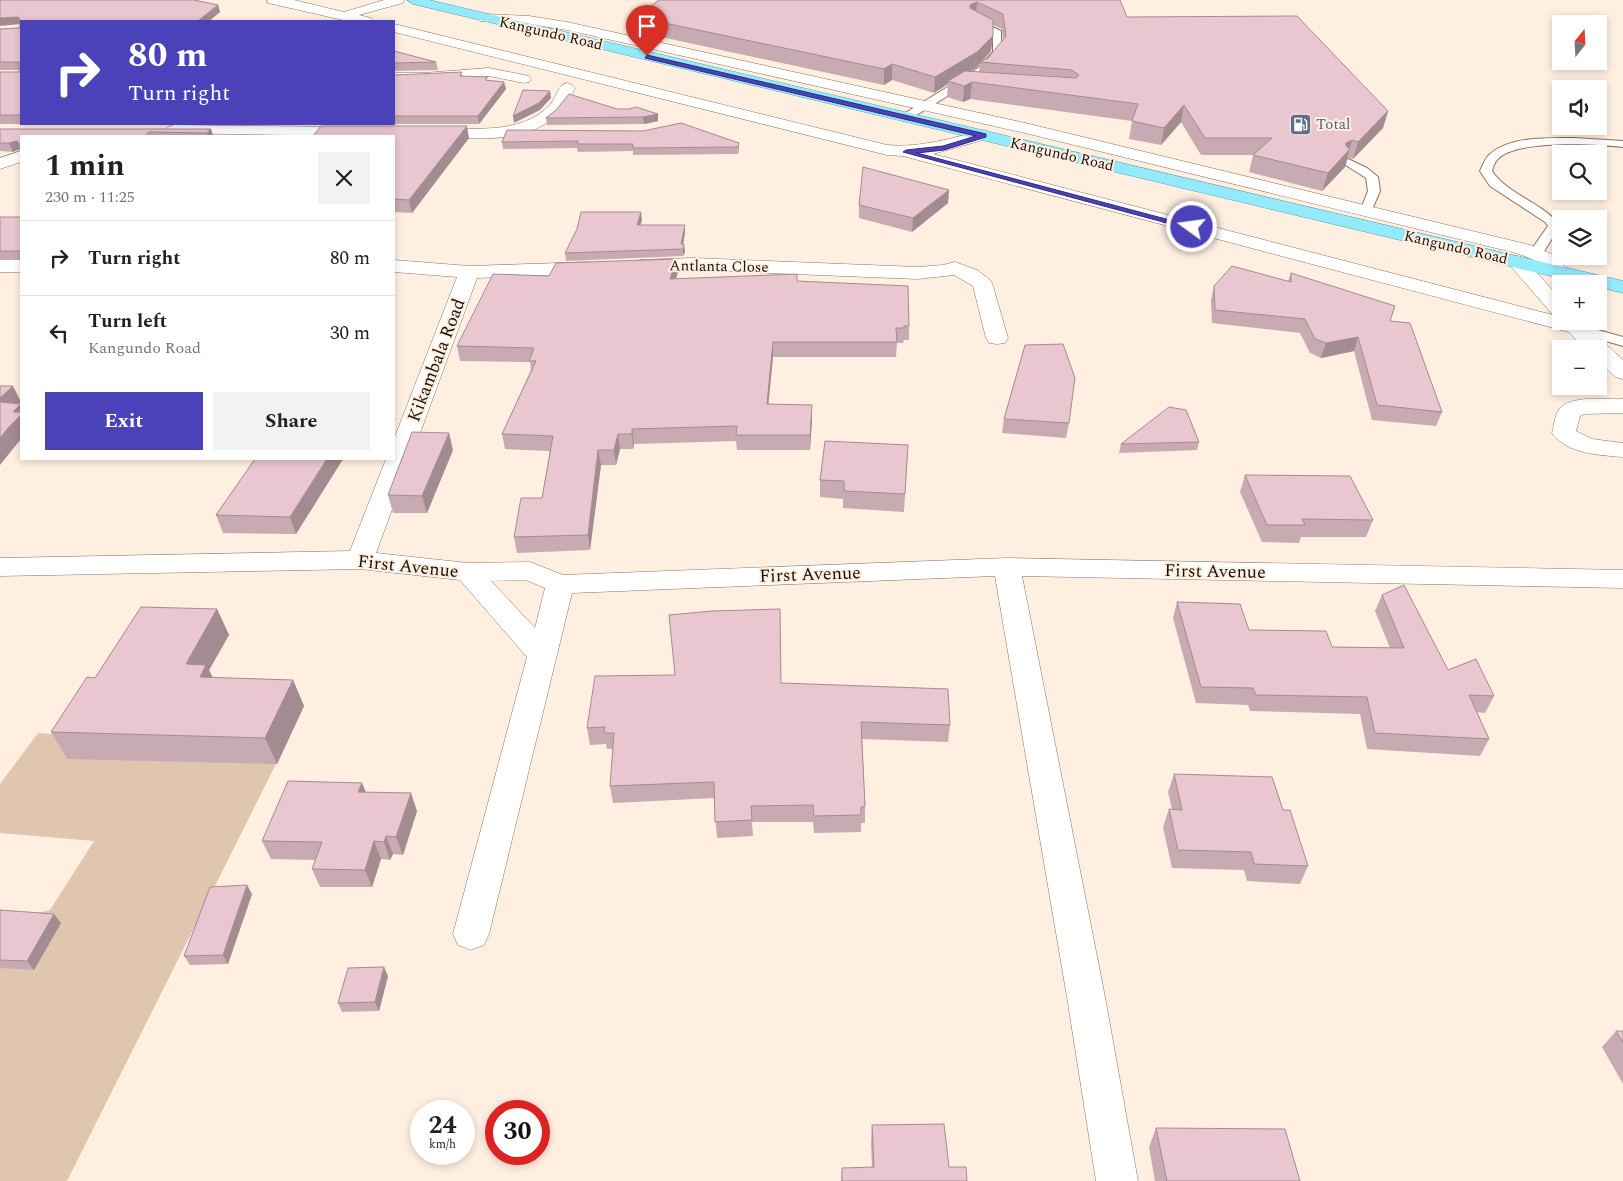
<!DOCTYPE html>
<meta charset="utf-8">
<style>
body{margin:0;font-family:Spectral,serif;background:#f2f2f2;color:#222;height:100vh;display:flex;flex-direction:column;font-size:19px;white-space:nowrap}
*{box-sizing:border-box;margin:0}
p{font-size:16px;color:#767676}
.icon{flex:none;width:28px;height:28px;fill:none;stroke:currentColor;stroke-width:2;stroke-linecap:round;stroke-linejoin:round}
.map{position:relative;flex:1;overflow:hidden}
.drawer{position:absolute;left:20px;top:135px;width:375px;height:325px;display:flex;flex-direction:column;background:#fff;border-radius:0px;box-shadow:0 2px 8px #0003}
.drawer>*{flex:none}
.hud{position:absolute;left:20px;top:20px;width:375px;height:105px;border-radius:0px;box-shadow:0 2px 8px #0003;background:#4b41b8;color:#fff;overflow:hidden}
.needle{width:32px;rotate:18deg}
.tools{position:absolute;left:1552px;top:15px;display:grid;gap:10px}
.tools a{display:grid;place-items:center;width:55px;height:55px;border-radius:0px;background:#fff;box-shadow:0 2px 8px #0003;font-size:25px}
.speed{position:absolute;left:410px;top:1100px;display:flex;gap:10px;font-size:25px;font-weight:700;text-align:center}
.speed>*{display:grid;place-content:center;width:65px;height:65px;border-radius:50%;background:#fff;box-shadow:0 2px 8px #0003;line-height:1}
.speed small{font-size:12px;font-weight:400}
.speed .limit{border:8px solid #d22;background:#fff;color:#111}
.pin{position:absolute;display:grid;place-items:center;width:42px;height:42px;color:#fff;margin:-51px -21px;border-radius:50% 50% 50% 0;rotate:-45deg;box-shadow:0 0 5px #0007}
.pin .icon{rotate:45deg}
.me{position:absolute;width:55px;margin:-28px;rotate:284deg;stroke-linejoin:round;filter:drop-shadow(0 0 4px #0008)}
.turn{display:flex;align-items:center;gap:18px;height:105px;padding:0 25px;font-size:22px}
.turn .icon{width:65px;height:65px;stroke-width:2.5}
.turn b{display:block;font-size:35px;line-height:42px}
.round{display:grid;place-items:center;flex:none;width:52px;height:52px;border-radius:0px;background:#f2f2f2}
.head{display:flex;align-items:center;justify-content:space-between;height:85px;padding:0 25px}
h1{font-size:30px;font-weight:700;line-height:38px}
.cta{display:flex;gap:10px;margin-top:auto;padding:10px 25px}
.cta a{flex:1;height:58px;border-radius:0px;background:#4b41b8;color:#fff;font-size:20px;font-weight:700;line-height:58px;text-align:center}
.cta a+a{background:#f2f2f2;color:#222}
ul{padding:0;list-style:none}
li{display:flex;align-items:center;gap:15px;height:75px;padding:0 25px;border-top:1px solid #e0e0e0}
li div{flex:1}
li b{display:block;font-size:19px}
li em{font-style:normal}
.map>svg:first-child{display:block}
.green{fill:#e0c6ae}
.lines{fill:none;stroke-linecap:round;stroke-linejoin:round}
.service-casing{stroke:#8a735f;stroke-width:2}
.minor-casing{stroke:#8a735f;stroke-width:1}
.trunk-casing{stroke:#569ba4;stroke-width:1}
.service{fill:#fff;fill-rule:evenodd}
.minor{fill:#fff;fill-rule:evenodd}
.trunk{fill:#92eafa;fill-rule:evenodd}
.wall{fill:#c8aab3;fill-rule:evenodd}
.shaded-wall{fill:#a38b92}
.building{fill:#e9c6d0;stroke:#a38b92}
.route{fill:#4b41b8;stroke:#312a78}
.labels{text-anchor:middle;stroke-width:4;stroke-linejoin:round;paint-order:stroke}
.far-street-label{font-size:15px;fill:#1a1109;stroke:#ffefe1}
.far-service-label{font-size:15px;fill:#4e5e75;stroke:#ffefe1;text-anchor:start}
.street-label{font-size:18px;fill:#1a1109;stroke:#ffefe1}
</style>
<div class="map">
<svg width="1623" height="1181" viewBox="0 0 1623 1181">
<rect width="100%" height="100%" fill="#ffefe1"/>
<path class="green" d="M38,733L282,752L67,1181H0V923L50,910L94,841L0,833V784Z"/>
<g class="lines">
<defs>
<g id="service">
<path d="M975,19L1001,31V54L985,73L910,119H902L901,117L902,115L977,69L993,52V34L972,24L970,22Z"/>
<path d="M1575,138L1623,141V147C1597,144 1513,139 1497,160C1494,163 1493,168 1492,171C1509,196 1543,202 1560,226L1541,256H1531L1529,253L1548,226L1545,222L1490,186L1480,171C1483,165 1485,158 1490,154C1511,136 1549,138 1575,138Z"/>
<path d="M1348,159L1367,168L1378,177L1380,191L1370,214H1362L1360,211L1368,191L1366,178L1344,164L1342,162Z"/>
<path d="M1573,323L1623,337V346L1568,330L1566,327L1568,324Z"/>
</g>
<g id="minor">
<path d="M267,0H294L344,12L384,0H404L403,3L359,15L371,18L373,21L343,20L268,3Z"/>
<path d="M485,14L529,16L567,22L1025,123L1530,245L1554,255L1569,272L1566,276C1551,280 1550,270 1539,263C1533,259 1524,256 1516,253L1025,133L567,30L529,24L480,21L478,18L480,15Z"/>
<path d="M394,24L887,145C922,148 951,138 984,130L990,132L992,135L990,138L933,154L1553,315L1507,262L1510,258L1517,256L1524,258L1561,300V321H1581L1623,360V379L1615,377L1599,361V349H1585L1569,332L903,156L887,155L394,32Z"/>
<path d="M489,68L529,76L531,79L529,82L524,83L489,76L423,81H394V73H423Z"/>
<path d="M567,83L572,85L575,88C547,149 487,138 431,137L425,135L423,132L425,129L431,127C470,128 520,136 550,105C555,99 557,91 562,85Z"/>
<path d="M174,125L353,127L359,129L361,132L355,136L168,133L166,130L168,127Z"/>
<path d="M21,151V162L0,169V158Z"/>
<path d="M693,258L918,267L943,265L955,262L977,270L989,279L992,283L1008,338L1005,343L997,344L989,343L986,338L973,286L954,275L918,279L693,270L640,272L633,270L630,266L633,262L640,260Z"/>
<rect x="0" y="260" width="21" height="12"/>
<path d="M394,260L469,266L589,262L596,264L599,268L596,272L589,274L477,278L376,553L468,563L530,562L563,575L1007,558L1623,570V588L1022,576L1105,997L1138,1181H1096L1067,997L995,576L572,593L489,934L484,945L471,950L458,945L453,934L527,657L460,580L360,569L0,576V558L350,551L386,459H394V439L457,277L394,272ZM526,580L545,588L535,628L491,581Z"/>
<path d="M1623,399V413L1584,414L1580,416L1576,431L1592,439L1623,443V457C1599,455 1567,454 1552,433C1554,426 1555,412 1561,407C1576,395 1605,400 1623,399Z"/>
</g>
<path id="trunk" d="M407,0H429L1623,281V293L1599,287V284H1584L413,4Z"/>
</defs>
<use href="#service" class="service-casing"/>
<use href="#minor" class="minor-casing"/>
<use href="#trunk" class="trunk-casing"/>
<use href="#service" class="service"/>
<use href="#minor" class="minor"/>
<use href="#trunk" class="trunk"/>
</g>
<g class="wall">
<path d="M0,0L218,5L220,12L209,21H21V124H0V72H19V70H0V29L18,28L20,27V24Z"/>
<path d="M659,0H1120L1127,17L1388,111L1383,128L1353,159L1348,158L1345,167L1322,191L1249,172L1253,155H1201L1181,122L1161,145L1129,139L1132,121L970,99L963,102L947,97L948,84L934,93L892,80L884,85L638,32L636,17ZM993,25L1002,29L1003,40L988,58L981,62L991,51ZM980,63L979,72L970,71L976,68Z"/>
<path d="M394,51L436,62L438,70L394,71V72Z"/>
<path d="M462,72V76L488,80L504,82L506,89L479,124H92H394V75Z"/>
<path d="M617,109L658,121L644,124L547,125L546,118Z"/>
<path d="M0,129H211L213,136H21V150L20,149L13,152L0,151Z"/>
<path d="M507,130L739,143V150L738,154L633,155V151L578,152L577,148L503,149L502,142Z"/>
<path d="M394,136L469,138L412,213L394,212Z"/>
<path d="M949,190L948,203L912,232L859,218V205Z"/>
<rect x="0" y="217" width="21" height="42"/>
<path d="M642,220L640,225L685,233L683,244L685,252L683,256L566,261L565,253Z"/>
<path d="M678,272L676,279L797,281L909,326V340H904L903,343H897L896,357H773L768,404L812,420L810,450H737L736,441L634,444L633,449H620L616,465H601L590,550L517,553L514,537L542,498L550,451L505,449L502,434L531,370L530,362L460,361L457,346L549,276Z"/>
<path d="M1291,273L1390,321L1442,412L1436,426L1372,420L1354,351L1321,358L1310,353L1300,333L1212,323L1211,300L1214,286L1288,281Z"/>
<path d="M1004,419L1069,423L1066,438L1002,433Z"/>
<path d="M1199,442L1197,450L1119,453L1121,444Z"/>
<path d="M908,445L904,512L843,508V499L820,497V480Z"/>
<path d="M453,450L427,513H393L388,495Z"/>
<path d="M255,459H343L296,534L223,533L216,515Z"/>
<path d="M1245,475L1373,520L1366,537H1301L1299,543L1262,542L1240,492Z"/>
<path d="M1382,595L1448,670L1494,696L1485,713L1477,712L1489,739L1480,756L1367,749L1360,714L1250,711L1248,705L1196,703L1173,618L1177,602L1249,630L1332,647L1390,648L1375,611Z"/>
<path d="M217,609L229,635L209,670L213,678L293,680L304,706L277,764L67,759L51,732L95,678Z"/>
<path d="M781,683L950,725L948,742L862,739L865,806V823H861V832L814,833L813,822H752L753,836L717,838L714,798L613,803L610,786L613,749H607L606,744L590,745L587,728Z"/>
<path d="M1174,774L1283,810L1308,866L1300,884L1247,881L1244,870L1172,868L1163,827L1169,809H1172L1168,792Z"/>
<path d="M362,783L366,792L417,811L403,855L393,854L390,860L381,859L372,887H320L312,869L316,860L271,859L262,841Z"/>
<path d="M252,894L228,964L190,965L184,956Z"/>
<path d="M0,910L61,923L34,970L0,968Z"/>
<path d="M388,976L379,1011L342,1012L338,1003Z"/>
<path d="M1616,1031H1623V1084L1602,1047Z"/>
<path d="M872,1125L949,1167L967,1181H841L842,1168H872L871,1143Z"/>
<path d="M1156,1128L1300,1181H1155L1149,1147Z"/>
</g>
<g class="shaded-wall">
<path d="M977,2L976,17L969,20L970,5Z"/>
<path d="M218,5L220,12L209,21H198Z"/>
<path d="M18,17L21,24L0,26V18Z"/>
<path d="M993,36L991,51L976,68L952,82L948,81V84L934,93L935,77Z"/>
<path d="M892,64V80L884,85V69Z"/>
<path d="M504,82L506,89L479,124L478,116Z"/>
<path d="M972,82L970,99L963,102L964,86Z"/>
<path d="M550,91L551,98L540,110L514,123L513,116Z"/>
<path d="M1184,105L1181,122L1161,145L1164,128Z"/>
<path d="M1388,111L1383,128L1353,159L1358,142Z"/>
<path d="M658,114V121L644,124L643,117Z"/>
<path d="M467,126L469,138L412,213L409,200Z"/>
<path d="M211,129L213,136H208L207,133Z"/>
<path d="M1352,140L1345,167L1322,191L1328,173L1346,143Z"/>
<path d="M17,141L20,149L13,152L9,143Z"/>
<path d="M949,190L948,203L912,232L913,218Z"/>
<path d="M641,212L642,220L638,233L637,225Z"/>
<path d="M685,225V233L682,249L681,244Z"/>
<path d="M684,244L685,252L683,256V249Z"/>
<path d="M677,259L678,272L671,293L670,279Z"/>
<path d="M1358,337L1354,351L1321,358L1326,343Z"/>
<path d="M773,342V357L767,419V404Z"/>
<path d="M13,386L21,402L3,418L0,412V398Z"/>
<path d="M21,404V439L0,465V438L13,412Z"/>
<path d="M812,405V420L810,450V435Z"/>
<path d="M632,429L634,444L633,449L632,434Z"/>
<path d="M449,433L453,450L427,513L422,496Z"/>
<path d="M618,434L620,449L616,465L614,450Z"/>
<path d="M598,450L601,465L590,550L588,535Z"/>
<path d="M327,459H343L296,534L290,517Z"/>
<path d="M217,609L229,635L209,670L219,691L198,690L186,664Z"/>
<path d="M293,680L304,706L277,764L265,738Z"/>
<path d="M362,783L369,801L358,792Z"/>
<path d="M411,793L417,811L403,855L396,837Z"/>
<path d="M386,836L393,854L390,860L384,842Z"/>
<path d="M374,841L381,859L372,887L365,870Z"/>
<path d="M247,885L252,894L228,964L223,955Z"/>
<path d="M54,914L61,923L34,970L27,961Z"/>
<path d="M384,967L388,976L379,1011L375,1002Z"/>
</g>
<g class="building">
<path d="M0,0H194L218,5L198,21H21V115H0V72H19V62H0V29L18,28L20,27V19L18,17L0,18Z"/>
<path d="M659,0H1120L1127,17L1297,16L1388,111L1358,142L1352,140L1346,143V146L1350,149L1328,173L1253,155L1272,138H1205L1184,105L1164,128L1132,121L1138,104L972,82L964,86L948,81L965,71L1076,78L1079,75L1072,70L980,62L988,58L1006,36L1003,14L977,2L970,5V8L993,20V36L977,52L935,77L892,64L884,69L636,17Z"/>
<path d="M394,51L436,62L394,63Z"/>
<path d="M462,72L460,76L488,77L485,80L504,82L478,116H394V75Z"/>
<path d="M523,90L550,91L539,103L513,116Z"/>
<path d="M569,94L617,109H629L636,107L658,114L643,117L546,118L556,110Z"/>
<path d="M681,123L739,143L738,147L633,148V144H577L578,141L502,142L507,130L643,131Z"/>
<path d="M321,126H467L409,200L394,199V136H313Z"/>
<path d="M0,129H211L207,133L149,132L145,136H21V144H19L17,141L9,143H0Z"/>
<path d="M863,167L949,190L913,218L859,205Z"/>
<path d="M581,212H641L637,225H685L681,244H684L683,249L565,253L577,229Z"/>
<rect x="0" y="217" width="21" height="34"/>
<path d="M677,259L670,279L797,274V281L908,286L909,326H904V328H896L897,342H773L767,404L812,405L810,435H736L737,426L632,429V434H618L614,450H598L588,535L514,537L521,498H542L553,436L502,434L536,361H529L534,348L457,346L493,274L549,276L556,263Z"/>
<path d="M1232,266L1291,282V273L1395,306L1390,321L1410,323L1442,412L1377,405L1358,337L1326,343L1315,339L1305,319L1215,310L1214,286Z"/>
<path d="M1063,344L1075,378L1069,423L1004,419L1025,345Z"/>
<path d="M0,386H13L0,398Z"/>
<path d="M0,402L21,404L13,412H21V415L9,427L0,438Z"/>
<path d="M1169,407L1186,410L1199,442L1121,444Z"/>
<path d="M412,432L449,433L422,496L388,495Z"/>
<path d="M825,441L908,445L905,494L844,491V481L820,480Z"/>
<path d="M255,459H327L290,517L216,515Z"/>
<path d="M1245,475L1350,476L1373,520L1302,519L1305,525H1267Z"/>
<path d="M1404,585L1448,670L1476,659L1494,696L1469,695L1489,739L1375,733L1367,697L1256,695L1253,688L1201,687L1177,602L1240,604L1249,630L1326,631L1332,647L1404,648L1382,595Z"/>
<path d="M141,607L217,609L186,664L206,665L200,677L293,680L265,738L51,732L87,677L95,678Z"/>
<path d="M780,609L781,683L948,689L950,725L861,722L865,806L861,807V815L814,816L813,805L751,806L752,820L715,822L714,782L610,786L614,733H604L605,727L587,728L595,676L675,675L669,615L712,611Z"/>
<path d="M1174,774L1272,777L1283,810H1290L1308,866L1254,864L1251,852L1178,850L1169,809L1182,810Z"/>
<path d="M288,781L362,783L358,792L411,793L396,837L386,836L384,842L374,841L365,870L312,869L322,842L262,841Z"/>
<path d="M247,885L223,955L184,956L210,887Z"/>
<path d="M0,910L54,914L27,961L0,960Z"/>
<path d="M384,967L375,1002L338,1003L348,968Z"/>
<path d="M1616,1031H1623V1043Z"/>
<path d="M944,1124L949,1167H966L967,1181H842V1168L874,1167L872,1125Z"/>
<path d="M1156,1128L1285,1129L1300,1181H1167Z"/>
</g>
<path class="route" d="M647,55L986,134V137L944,150L917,153L1196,227L1189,229L903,152L906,150L943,146L976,136L645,58Z"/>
<defs>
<symbol id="fuel-square" viewBox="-11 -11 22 22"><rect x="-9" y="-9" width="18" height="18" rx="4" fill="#5c6f8a" stroke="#ffefe1"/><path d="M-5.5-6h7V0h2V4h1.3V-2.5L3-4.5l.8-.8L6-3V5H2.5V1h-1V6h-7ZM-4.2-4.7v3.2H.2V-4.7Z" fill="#fff"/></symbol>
</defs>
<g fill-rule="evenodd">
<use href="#fuel-square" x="1288" y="112" width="25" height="25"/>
</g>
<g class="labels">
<g class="far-street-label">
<text transform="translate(551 33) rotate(13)" y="5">Kangundo Road</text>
<text transform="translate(1062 154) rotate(13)" y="5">Kangundo Road</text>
<text transform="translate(1456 247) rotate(13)" y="5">Kangundo Road</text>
<text transform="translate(719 266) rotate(1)" y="5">Antlanta Close</text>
</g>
<g class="far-service-label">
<text x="1316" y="129">Total</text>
</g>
<g class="street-label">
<text transform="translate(436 360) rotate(-69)" y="6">Kikambala Road</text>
<text transform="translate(408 566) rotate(6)" y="6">First Avenue</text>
<text transform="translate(1215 571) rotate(1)" y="6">First Avenue</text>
<text transform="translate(810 574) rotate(-2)" y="6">First Avenue</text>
</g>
</g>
</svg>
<div class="tools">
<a><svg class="needle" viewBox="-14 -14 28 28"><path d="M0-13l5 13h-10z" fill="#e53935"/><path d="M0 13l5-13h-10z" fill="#767676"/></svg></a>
<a><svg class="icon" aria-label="sound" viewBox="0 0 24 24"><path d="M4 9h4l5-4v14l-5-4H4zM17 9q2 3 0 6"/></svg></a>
<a><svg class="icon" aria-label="search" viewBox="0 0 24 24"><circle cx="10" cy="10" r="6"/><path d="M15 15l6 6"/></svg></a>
<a><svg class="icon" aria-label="layers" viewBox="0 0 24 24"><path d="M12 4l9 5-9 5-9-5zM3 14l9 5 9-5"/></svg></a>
<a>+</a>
<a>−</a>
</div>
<div class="speed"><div>24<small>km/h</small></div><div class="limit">30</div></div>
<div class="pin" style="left:647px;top:56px;background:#d93025"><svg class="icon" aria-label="arrive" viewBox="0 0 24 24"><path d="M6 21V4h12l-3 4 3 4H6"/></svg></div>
<svg class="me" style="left:1192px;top:227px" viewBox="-20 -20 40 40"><circle r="17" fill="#4b41b8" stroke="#fff" stroke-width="3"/><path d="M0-11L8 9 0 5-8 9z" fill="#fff"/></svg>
<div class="hud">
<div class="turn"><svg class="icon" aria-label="right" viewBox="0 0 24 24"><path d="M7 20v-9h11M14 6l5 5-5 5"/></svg><div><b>80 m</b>Turn right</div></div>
</div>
<section class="drawer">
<div class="head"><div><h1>1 min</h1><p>230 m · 11:25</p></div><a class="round"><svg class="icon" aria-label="close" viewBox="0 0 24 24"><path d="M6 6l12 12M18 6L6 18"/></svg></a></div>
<ul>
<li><svg class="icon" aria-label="right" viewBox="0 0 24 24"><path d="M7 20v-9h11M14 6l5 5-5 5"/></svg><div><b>Turn right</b></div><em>80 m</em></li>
<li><svg class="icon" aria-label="left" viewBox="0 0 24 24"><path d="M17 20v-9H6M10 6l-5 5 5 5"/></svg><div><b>Turn left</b><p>Kangundo Road</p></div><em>30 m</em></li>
</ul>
<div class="cta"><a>Exit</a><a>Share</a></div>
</section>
</div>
